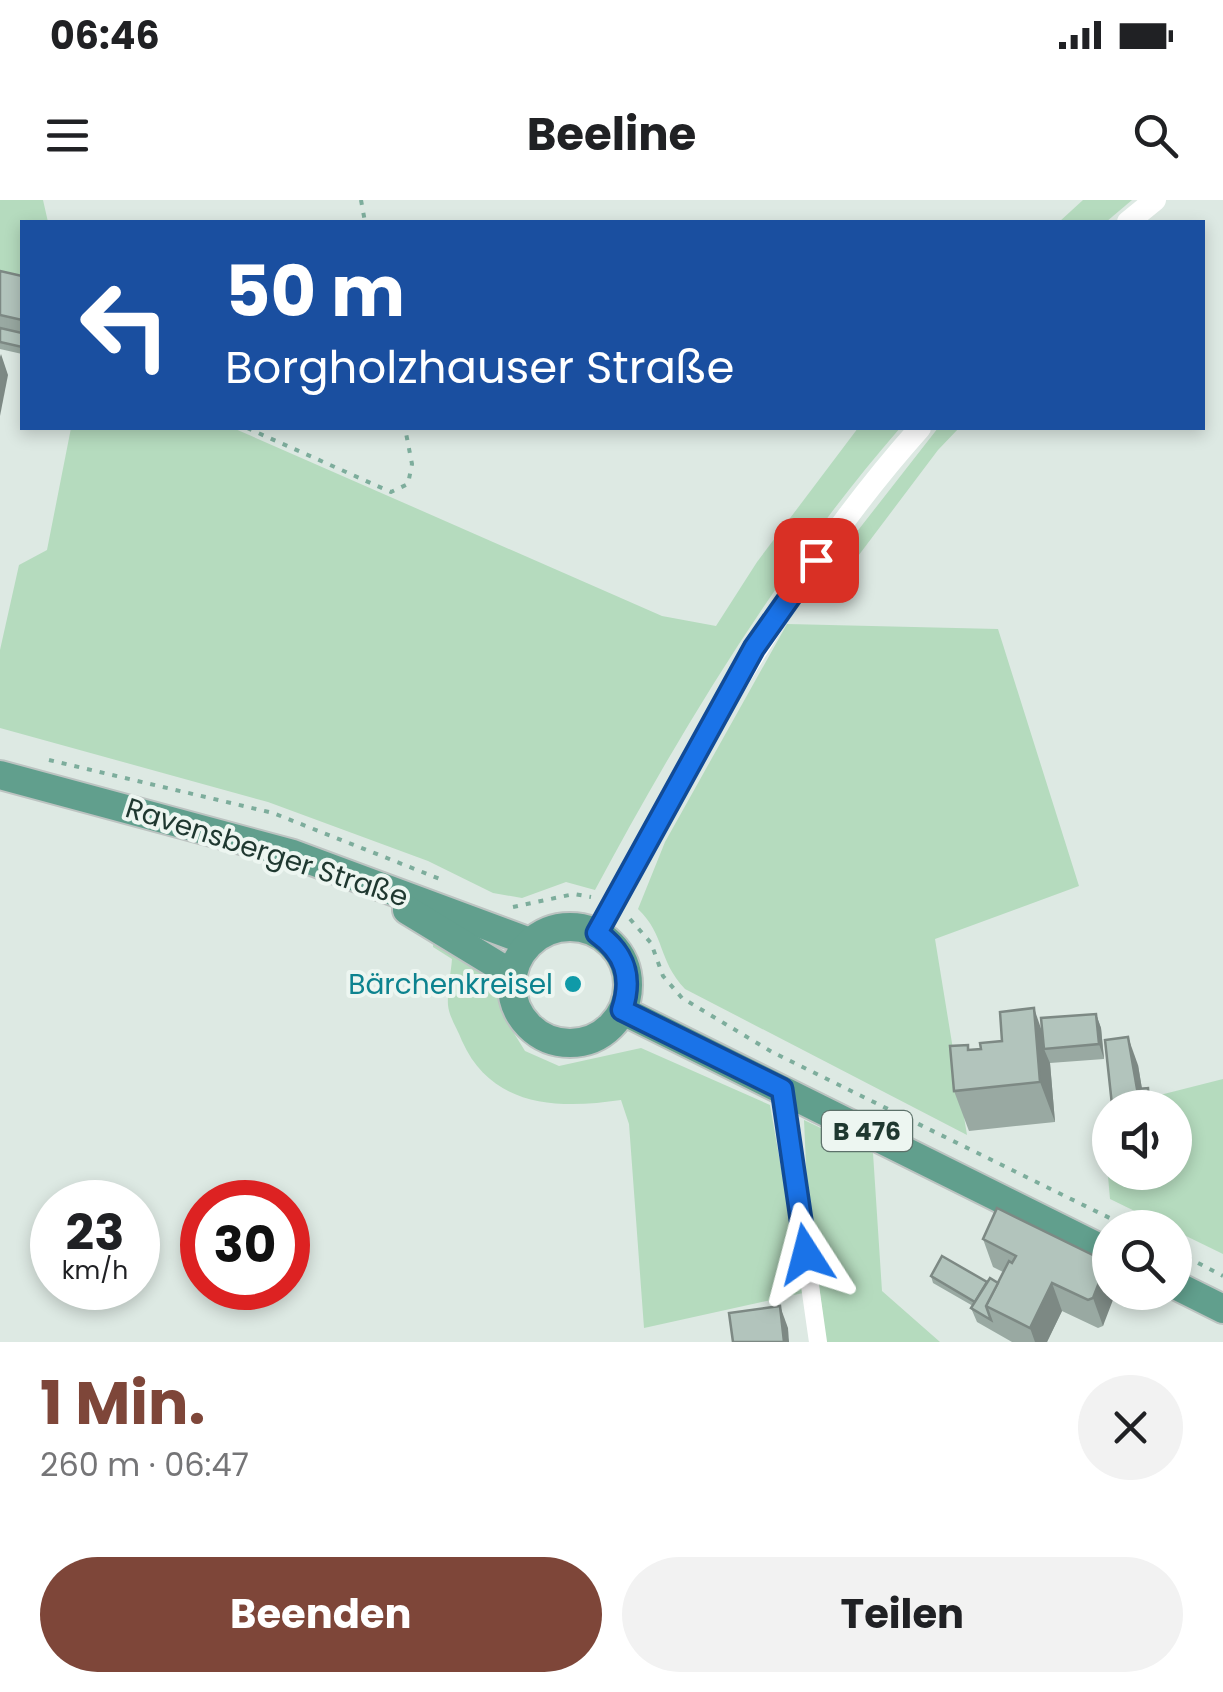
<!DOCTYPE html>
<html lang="de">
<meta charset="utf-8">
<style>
body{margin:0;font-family:Poppins,sans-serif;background:#f2f2f2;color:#202124;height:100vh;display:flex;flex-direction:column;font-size:38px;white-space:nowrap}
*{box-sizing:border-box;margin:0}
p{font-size:32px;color:#757577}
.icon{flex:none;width:55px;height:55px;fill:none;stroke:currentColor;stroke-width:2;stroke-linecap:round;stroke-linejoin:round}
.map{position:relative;height:1142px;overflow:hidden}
.drawer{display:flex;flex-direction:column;background:#fff;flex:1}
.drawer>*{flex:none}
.guide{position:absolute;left:20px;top:20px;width:1185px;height:210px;border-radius:0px;box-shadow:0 5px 15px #0003;background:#1a4fa0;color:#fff;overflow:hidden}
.controls{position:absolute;left:1092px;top:890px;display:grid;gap:20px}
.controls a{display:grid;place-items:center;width:100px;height:100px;border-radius:50%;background:#fff;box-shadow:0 5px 15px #0003;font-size:50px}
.speed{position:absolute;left:30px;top:980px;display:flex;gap:20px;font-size:50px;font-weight:700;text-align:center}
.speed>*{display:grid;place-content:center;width:130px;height:130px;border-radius:50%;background:#fff;box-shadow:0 5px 15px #0003;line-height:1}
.speed small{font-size:25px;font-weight:400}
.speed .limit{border:15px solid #d22;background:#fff;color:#111}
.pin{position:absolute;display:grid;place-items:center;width:85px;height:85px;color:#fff;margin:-42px;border-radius:20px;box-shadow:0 5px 15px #0006}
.me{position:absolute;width:110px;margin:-55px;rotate:351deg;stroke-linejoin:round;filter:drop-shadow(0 0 8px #0008)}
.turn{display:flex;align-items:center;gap:35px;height:210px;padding:0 40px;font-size:45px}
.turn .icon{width:130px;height:130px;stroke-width:2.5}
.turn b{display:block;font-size:70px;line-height:85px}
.round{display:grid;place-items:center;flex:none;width:105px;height:105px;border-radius:52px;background:#f2f2f2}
.headline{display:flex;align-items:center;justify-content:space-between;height:170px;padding:0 40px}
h1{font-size:60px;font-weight:700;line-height:75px;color:#7e4639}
.primary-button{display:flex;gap:20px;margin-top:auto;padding:20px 40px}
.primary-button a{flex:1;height:115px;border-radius:60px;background:#7e4639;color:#fff;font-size:40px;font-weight:700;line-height:115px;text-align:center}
.primary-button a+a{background:#f2f2f2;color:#202124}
.status{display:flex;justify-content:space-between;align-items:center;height:70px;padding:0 50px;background:#fff;direction:ltr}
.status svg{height:28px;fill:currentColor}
header{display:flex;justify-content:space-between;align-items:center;height:130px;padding:0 40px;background:#fff;font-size:45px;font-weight:700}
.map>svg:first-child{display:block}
.green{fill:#b5dbbe}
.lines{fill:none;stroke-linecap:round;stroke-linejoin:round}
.primary-casing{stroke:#bcc3c1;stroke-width:32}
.path{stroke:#7dad9c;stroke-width:4;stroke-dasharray:5 8;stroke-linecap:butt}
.minor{stroke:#fff;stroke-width:18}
.tertiary{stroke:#fff;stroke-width:22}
.primary{stroke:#619f8d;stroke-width:28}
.wall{fill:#99a9a2}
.shaded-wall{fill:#7d8984}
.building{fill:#b2c4bc;stroke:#7d8984;stroke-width:2.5}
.route-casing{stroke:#114b97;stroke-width:25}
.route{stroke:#1a73e8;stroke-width:18}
.culture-dot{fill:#0f9aa8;stroke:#edf6f1;stroke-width:4}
.labels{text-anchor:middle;stroke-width:8;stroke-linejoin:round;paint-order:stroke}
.shield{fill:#edf6f1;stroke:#5d716a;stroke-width:2.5}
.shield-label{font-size:25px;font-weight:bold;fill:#1f3830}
.street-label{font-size:28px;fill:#1f3830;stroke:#edf6f1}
.culture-label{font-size:28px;fill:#0d838f;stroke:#edf6f1;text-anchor:end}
</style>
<div class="status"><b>06:46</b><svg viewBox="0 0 49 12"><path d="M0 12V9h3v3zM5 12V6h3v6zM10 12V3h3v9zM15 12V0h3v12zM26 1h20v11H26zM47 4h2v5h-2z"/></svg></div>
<header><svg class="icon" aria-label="menu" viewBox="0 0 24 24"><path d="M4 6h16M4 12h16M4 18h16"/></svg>Beeline<svg class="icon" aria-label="search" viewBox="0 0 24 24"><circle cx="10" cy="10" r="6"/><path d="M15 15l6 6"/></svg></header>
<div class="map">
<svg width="1223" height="1142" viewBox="0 0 1223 1142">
<rect width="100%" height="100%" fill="#dde9e3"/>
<g class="green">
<path d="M0,0H43L48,22H22V79L0,74Z"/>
<path d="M1083,0H1132L1106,22H1059Z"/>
<path d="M71,228H233L662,416L716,426L757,362L858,228H900C778,369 683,526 595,690L566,682L522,698L493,693L428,661L268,602L0,528V450L19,365L47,350Z"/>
<path d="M938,228H959L938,250L828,396L802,402Z"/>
<path d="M787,424L998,429L1079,686L935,739L967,935L685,789C657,759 666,736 638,709L665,642Z"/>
<path d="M433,739L493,781L504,817L525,851L559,866L641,848L770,905L803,1093L644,1128L629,924L621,900C559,909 492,908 462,841C458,830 449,817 448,805C447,791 451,773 452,759L433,747Z"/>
<path d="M1223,879V1054L1110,999L1105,941L1110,940V972H1175V908L1158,907L1156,896Z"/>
<path d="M804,920L873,953L882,1091L940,1142H826L807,987Z"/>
</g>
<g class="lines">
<defs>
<g id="primary">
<path d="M0,575L293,654L530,742"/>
<path d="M407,710L512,774"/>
<circle cx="570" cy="785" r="58"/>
<path d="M623,811L1110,1053"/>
<path d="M1175,1085L1223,1109"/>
</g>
</defs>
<use href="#primary" class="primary-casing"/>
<g class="path">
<path d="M361,0L365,22"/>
<path d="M247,228L391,292L408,284L412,264L405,228"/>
<path d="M49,560L273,613L445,681"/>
<path d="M513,707L574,694L591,697"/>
<path d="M630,719L651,743L663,776L682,798L772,852L1130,1028"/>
<path d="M1175,1051L1223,1076"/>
</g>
<path class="minor" d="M782,889L818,1142"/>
<g class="tertiary">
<path d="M1128,22L1155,0"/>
<path d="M597,733C693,556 785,379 920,228"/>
</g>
<use href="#primary" class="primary"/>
</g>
<g class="wall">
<path d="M0,71L22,76V154L0,149Z"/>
<path d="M1096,814L1101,828L1104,859L1050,863L1055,922L969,931L954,891L970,850L981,849L1002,841L1043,834Z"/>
<path d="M1138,865L1142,889L1148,888L1155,908H1113L1112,905Z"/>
<path d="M983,1039L1107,1062L1110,1071V1092L1103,1126L1098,1128L1062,1111L1047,1142H1012L977,1122L971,1108L973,1106L933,1083L931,1076L998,1083L1003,1072L993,1067Z"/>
</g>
<g class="shaded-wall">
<path d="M1,154L8,175L0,216V157Z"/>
<path d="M1034,808L1048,849H1044L1050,863L1055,922L1040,882Z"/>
<path d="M1096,814L1101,828L1104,859L1099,844Z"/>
<path d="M1128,837L1138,865L1144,901L1137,889Z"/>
<path d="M1148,888L1155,908H1152L1149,901Z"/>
<path d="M1107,1062L1110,1071V1092H1116L1103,1126L1093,1098Z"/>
<path d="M1052,1083L1062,1111L1047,1142H1035L1030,1128Z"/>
<path d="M780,1106L788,1128L789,1142H784Z"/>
</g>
<g class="building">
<path d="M0,71L22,76V120L0,115Z"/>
<path d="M0,128L22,133V147L0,142Z"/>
<path d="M1034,808L1040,882L954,891L950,846L968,845V850L981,849L980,843L1002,841L1000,812Z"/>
<path d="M1096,814L1099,844L1044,849L1041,818Z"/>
<path d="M1128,837L1137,889L1148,888L1149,901L1112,905L1105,840Z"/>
<path d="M997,1008L1107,1062L1093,1098L1088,1100L1052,1083L1030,1128L986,1106L1009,1061L1012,1063L1016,1056L983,1039Z"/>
<path d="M942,1056L987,1082L975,1102L931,1076Z"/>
<path d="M990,1078L998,1083L986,1106L991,1120L971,1108Z"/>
<path d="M780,1106L784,1142H733L729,1113Z"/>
</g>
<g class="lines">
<defs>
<path id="route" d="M806,1054L782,889L622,810C633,777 625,753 597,733L754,448L816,360"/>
</defs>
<use href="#route" class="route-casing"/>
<use href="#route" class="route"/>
</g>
<circle class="culture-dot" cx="573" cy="784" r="10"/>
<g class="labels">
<rect class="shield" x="822" y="911" width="90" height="40" rx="8"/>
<g class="shield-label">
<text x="867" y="940">B 476</text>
</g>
<g class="street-label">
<text transform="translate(267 652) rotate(18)" y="10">Ravensberger Straße</text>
</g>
<g class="culture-label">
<text x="553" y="794">Bärchenkreisel</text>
</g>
</g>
</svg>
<div class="controls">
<a><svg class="icon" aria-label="sound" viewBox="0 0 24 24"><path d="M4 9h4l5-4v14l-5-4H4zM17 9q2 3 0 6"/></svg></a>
<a><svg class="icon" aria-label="search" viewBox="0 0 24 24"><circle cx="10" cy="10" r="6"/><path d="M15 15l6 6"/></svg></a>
</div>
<div class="speed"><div>23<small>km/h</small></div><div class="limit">30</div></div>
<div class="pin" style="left:816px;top:360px;background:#d93025"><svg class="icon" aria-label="arrive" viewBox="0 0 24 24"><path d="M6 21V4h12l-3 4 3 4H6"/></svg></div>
<svg class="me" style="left:806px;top:1054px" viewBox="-20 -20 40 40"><path d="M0-17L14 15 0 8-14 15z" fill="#1a73e8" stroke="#fff" stroke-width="4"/></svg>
<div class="guide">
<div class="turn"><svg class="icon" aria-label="left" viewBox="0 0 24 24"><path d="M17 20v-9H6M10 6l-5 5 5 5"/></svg><div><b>50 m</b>Borgholzhauser Straße</div></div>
</div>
</div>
<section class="drawer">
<div class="headline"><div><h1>1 Min.</h1><p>260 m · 06:47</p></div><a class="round"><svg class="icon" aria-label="close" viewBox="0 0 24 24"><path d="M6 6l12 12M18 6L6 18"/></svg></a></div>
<div class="primary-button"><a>Beenden</a><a>Teilen</a></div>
</section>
